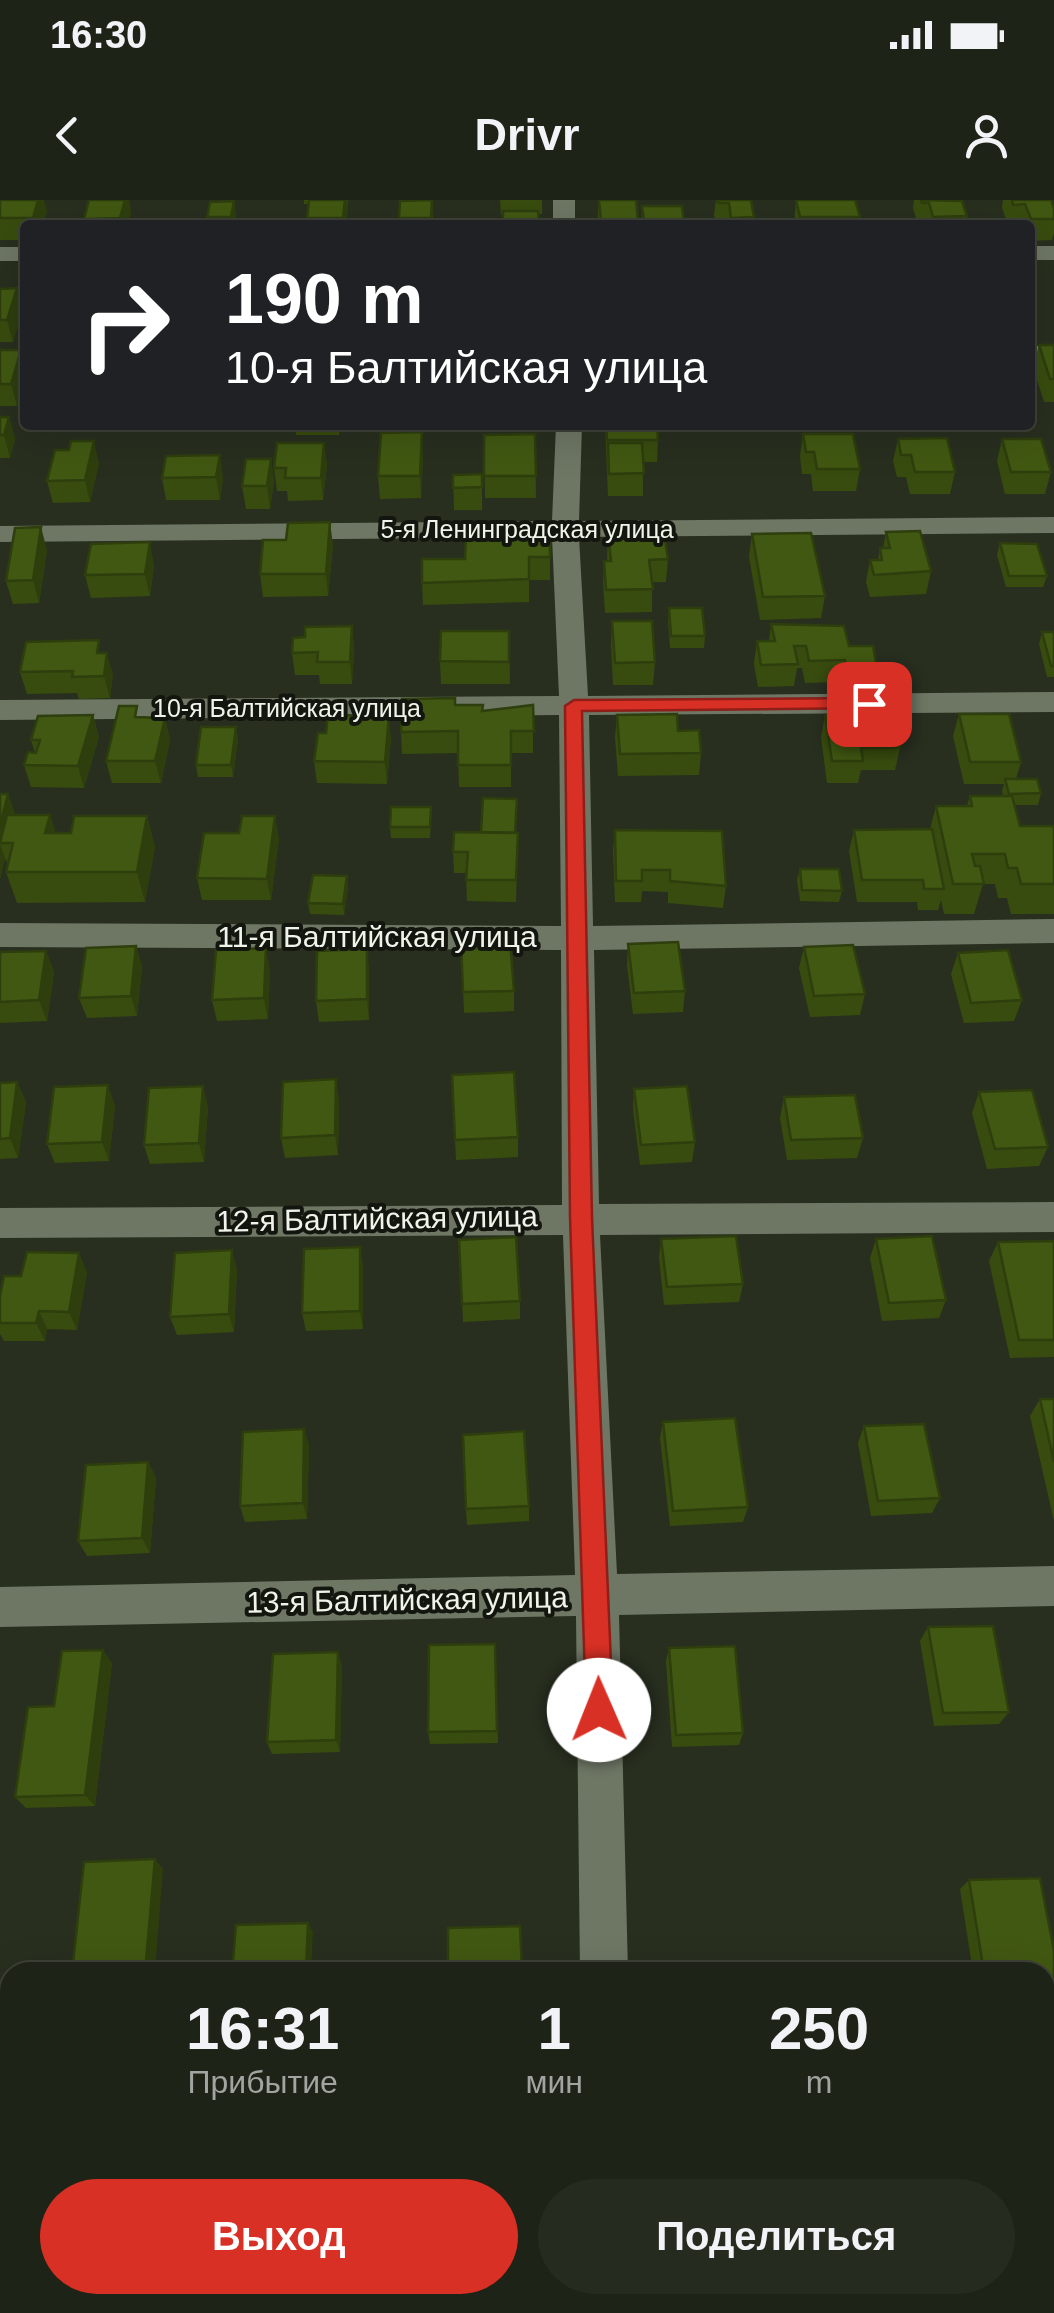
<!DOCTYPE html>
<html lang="ru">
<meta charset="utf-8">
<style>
body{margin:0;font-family:Helvetica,sans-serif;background:#262b20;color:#f1f3f6;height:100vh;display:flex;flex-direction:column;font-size:38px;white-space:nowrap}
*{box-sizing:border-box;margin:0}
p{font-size:32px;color:#a1a4a1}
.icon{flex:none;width:55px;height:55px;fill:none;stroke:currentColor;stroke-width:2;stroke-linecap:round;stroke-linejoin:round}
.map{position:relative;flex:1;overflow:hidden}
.drawer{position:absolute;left:0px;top:1762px;width:1055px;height:352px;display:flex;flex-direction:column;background:#1e2317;border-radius:30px 30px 0 0;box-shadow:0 10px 40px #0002,0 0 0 2px #3c4036}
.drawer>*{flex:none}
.top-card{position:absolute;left:20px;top:20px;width:1015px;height:210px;border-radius:10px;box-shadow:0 10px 40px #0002,0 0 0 2px #3c4036;background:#202124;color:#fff;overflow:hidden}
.pin{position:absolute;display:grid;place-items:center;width:85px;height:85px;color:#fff;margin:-42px;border-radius:20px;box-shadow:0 5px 15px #0006}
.me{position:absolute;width:110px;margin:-55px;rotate:359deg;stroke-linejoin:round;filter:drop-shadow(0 0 8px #0008)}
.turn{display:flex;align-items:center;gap:35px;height:210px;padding:0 40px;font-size:45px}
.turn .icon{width:130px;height:130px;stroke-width:2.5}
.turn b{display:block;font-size:70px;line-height:85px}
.eta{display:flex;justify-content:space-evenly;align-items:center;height:170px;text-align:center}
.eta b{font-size:60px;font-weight:700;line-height:70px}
.action{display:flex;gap:20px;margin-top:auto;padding:20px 40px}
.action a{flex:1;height:115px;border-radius:60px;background:#d93025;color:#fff;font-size:40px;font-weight:700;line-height:115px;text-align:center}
.action a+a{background:#262b20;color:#f1f3f6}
.status{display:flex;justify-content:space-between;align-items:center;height:70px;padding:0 50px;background:#1e2317;direction:ltr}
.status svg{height:28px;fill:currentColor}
header{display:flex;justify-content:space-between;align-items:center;height:130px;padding:0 40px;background:#1e2317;font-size:45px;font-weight:700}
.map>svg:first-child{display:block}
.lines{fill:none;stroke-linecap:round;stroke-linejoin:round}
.minor{fill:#6e7664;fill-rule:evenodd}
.wall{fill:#384c0f}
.shaded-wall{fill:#2e3e0d}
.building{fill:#415812;stroke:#2e3e0d;stroke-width:2.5}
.route{fill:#d93025;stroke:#8d1f18;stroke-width:2.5}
.labels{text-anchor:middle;stroke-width:8;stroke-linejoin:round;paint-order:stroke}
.far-street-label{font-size:25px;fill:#eff4ea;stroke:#13160f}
.street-label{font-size:30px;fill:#eff4ea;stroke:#13160f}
</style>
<div class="status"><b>16:30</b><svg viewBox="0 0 49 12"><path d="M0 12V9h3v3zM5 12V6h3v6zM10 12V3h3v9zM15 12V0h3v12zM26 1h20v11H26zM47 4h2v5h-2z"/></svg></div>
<header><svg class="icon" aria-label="back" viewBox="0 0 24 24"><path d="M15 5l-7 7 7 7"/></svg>Drivr<svg class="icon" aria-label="person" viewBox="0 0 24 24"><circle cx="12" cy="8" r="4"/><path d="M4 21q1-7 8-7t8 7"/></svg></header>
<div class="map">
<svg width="1054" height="2113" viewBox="0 0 1054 2113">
<rect width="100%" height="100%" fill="#282f1f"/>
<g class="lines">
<g class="minor">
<rect x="553" y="0" width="22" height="25"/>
<rect x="1030" y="46" width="24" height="14"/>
<rect x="0" y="47" width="25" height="14"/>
<rect x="1030" y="146" width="24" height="14"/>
<rect x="0" y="150" width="25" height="14"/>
<path d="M556,225H582L579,321L1054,317V333L579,337L588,496L1054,492V512L589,515L593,726L1054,719V743L594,750L599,1004L1054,1002V1032L600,1035L617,1374L1054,1366V1406L619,1415L628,1772H580L576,1416L0,1427V1387L575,1375L563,1035L0,1038V1008L562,1005L561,750L0,747V723L561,726L559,515L0,520V500L559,496L552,337L0,342V326L552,321Z"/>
<rect x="584" y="2105" width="54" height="8"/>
</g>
</g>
<g class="wall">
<path d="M0,0L47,11L42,25H25V40H0Z"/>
<path d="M304,0H348L346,25H308L309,4H304Z"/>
<path d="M432,0L433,25H399V18Z"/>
<path d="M500,0H542V14H539V25H503V14H501Z"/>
<path d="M598,0H636L638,25H598Z"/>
<path d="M716,0H751L754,17L753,25H716L714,15Z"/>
<path d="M796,0L860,17L859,25H794Z"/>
<path d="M914,0H953L967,16L966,25H918L913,8Z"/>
<path d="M1003,0H1051L1054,9V33L1052,40L1030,41V25H1008L1002,8Z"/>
<path d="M234,1L237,25H208L207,17Z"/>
<path d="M642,6L684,22V25H641Z"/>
<path d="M131,12L128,25H85L84,19Z"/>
<path d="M17,88L22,110L13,142H0V89Z"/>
<path d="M1039,145H1054V202H1044L1033,167Z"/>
<path d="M0,150H21L25,165V179L17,206H0Z"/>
<path d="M0,217H9L15,239L10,258H0Z"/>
<path d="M295,225H340L339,235H296Z"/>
<rect x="452" y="225" width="94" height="6"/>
<path d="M605,225H657L658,240L657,262H643V296H608Z"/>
<path d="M535,234L536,298H485L484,235Z"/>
<path d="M803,234L860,269L856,291H813L811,274H802L800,256Z"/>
<path d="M898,239L955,272L950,294H910L906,277H897L893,261Z"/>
<path d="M1002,239L1051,272L1045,294H1005L997,261Z"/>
<path d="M324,243L327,265L323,300L288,301L287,291H277L274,268Z"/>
<path d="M69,250L99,263L90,302L53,303L47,281Z"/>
<path d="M423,255L421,298L380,299L378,276Z"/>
<path d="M271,259L274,281L270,309H246L242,286Z"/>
<path d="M482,274V310H454L453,275Z"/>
<path d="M162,278H223L220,300H166Z"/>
<path d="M886,332L931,371L926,394L870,397L866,382L870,360H878L880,348H883Z"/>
<path d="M550,333V380H529V402L423,405L422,383L465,359Z"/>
<path d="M608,334L668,359L666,382H652V412L605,413L603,383L604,361H607Z"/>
<path d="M752,334L825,396L821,418L760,420L749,357Z"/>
<path d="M1000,343L1047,376L1043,387H1006L997,355Z"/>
<path d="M333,345L328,396L263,397L260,374Z"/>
<path d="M47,350L39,403L13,404L6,381Z"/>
<path d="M154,365L150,396L91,398L85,375Z"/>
<path d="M669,408L705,436L704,448H670L668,420Z"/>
<path d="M612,421L655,462L653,485H613L611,443Z"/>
<path d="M771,424L849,446L877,468L873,490L842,491L841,482L805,483L802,468H797L794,486L758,487L754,464L757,441H769Z"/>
<path d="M352,426L354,449L352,484H320L319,475H295L292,453L305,437Z"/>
<path d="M509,431L510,484H441L440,461Z"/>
<path d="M1042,432H1054V477H1047L1039,444Z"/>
<path d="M102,453L113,475L110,498L79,499L77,493L27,494L20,472Z"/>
<path d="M456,505L483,511L533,505V553H511V587H459L458,553L402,554L401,532Z"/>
<path d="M959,514L1021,562L1016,579L1041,593L1038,605H1015L1020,626H1054V714H1011L1007,698H998L995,684H983L974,714H944L941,700L938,710H918L917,702H857L849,651L854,630L930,629L936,606H967L970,596H1003L1002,591L1004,584H964L953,536Z"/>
<path d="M93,515L99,537L84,588L31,587L24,565L35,553L31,540Z"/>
<path d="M617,515L701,553L699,575L618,576L615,537Z"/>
<path d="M825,515L900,548L895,570H861L858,583H827L821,537Z"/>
<path d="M140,517L165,518L170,540L161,583H112L106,561Z"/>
<path d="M236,527L238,539L233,577H198L196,565Z"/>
<path d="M391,538L387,584L317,583L314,561Z"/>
<path d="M0,594L15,615L56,633H71L147,616L155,647L145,702L17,703L6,672L8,665L5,658L0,679Z"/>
<path d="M431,618L430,638H391L390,627Z"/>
<path d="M615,630L726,686L723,708L668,703V692L642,691L641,702H615L613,651Z"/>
<path d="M518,633L516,702L467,701L466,673H454L453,652Z"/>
<path d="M279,638L271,700H202L197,678Z"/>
<path d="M800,669L842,691L839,702L800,701L797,680Z"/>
<path d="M347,676L348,687L344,715L310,714L308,703Z"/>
<path d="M461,743L514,791V811L464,813Z"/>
<path d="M628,744L685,791L683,812L633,814L627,765Z"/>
<path d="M136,746L142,767L137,816L87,818L79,798Z"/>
<path d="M804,747L865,794L860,815L810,817L799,768Z"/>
<path d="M367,749L369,770V820L319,822L316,801Z"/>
<path d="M46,751L54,772L47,821L0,823V752Z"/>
<path d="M958,753L1022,800L1014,821L964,823L951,774Z"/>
<path d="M270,770L268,819L217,821L212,800Z"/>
<path d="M452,875L518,937V957L456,960Z"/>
<path d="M17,882L26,902L18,958L0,959V883Z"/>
<path d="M634,889L695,942L692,962L640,965L633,909Z"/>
<path d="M979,892L1048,947L1039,966L987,969L972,913Z"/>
<path d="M784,897L863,938L857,958L787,960L780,918Z"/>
<path d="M339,900L338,955L285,958L281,938Z"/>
<path d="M115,905L109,961L55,963L47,944Z"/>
<path d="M208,906L204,962L150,964L144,945Z"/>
<path d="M661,1039L743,1084L739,1102L664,1105L659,1058Z"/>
<path d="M876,1039L946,1100L939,1118L882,1121L870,1058Z"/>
<path d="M459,1040L520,1101V1119L463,1122Z"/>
<path d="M1054,1041V1157L1010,1158L989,1061L998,1042Z"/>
<path d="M363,1065V1129L306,1131L302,1113Z"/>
<path d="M237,1069L234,1132L177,1135L170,1117Z"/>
<path d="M87,1072L77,1130L47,1129L45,1141H4L0,1134V1096L21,1076Z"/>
<path d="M1040,1199H1054V1321L1030,1216Z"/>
<path d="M663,1222L748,1307L743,1322L670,1326L660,1238Z"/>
<path d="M864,1226L940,1298L932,1313L871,1316L858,1243Z"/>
<path d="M304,1229L309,1245L307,1319L245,1322L240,1306Z"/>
<path d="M148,1262L156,1278L150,1353L87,1356L78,1341Z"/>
<path d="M529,1306V1321L467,1325L466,1309Z"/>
<path d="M928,1427L1009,1512L999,1524L934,1526L920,1441Z"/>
<path d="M495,1444L498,1543L430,1544L428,1532Z"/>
<path d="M669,1448L743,1533L739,1545L672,1547L666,1461Z"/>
<path d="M112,1463L95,1606L26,1608L15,1597Z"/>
<path d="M342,1466L340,1552L272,1554L267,1542Z"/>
<path d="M969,1680L1054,1751V1784L1045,1788V1772H973L960,1689Z"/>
</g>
<g class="shaded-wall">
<path d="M38,0H44L47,11L42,25H34L33,18Z"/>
<path d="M125,0H129L131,12L128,25H121L120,18Z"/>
<path d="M345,0H347L348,11L346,25H344L343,18Z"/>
<path d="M234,1L237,23V25H232L231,17Z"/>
<path d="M17,88L22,110L13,142L7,120Z"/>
<path d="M21,150L25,165V179L17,206L11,184Z"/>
<path d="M9,217L15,239L10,258L4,235Z"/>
<path d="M422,232L423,255L421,298L420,276Z"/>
<path d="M94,241L99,263L90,302L85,280Z"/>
<path d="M324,243L327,265L323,300L321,278Z"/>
<path d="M220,255L223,278L220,300L216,277Z"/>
<path d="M271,259L274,281L270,309L267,286Z"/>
<path d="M330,322L333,345L328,396L326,374Z"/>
<path d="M41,327L47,350L39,403L33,380Z"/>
<path d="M150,342L154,365L150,396L145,374Z"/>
<path d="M352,426L354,449L352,484L350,462Z"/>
<path d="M107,453L113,475L110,498L104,476Z"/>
<path d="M93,515L99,537L84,588L78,566Z"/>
<path d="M389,516L391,538L387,584L385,562Z"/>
<path d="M165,518L170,540L161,583L155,561Z"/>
<path d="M236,527L238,539L233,577L231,565Z"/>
<path d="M8,594L16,616L0,643V626Z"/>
<path d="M50,615L60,645L45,633Z"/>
<path d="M147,616L155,647L145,702L137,672Z"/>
<path d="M275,616L279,638L271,700L267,679Z"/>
<path d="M0,644L5,658L0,679Z"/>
<path d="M347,676L348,687L344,715L343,704Z"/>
<path d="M136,746L142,767L137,816L131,796Z"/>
<path d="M266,748L270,770L268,819L264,798Z"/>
<path d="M367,749L369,770V820L367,799Z"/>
<path d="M46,751L54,772L47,821L39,800Z"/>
<path d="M336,879L339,900L338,955L335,935Z"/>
<path d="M17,882L26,902L18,958L10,938Z"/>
<path d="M108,885L115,905L109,961L102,942Z"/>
<path d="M203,886L208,906L204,962L199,943Z"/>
<path d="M360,1047L363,1065V1129L360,1111Z"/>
<path d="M232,1050L237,1069L234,1132L229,1114Z"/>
<path d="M79,1053L87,1072L77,1130L69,1112Z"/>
<path d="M39,1111L47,1129L45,1141L36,1123Z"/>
<path d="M304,1229L309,1245L307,1319L303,1303Z"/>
<path d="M148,1262L156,1278L150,1353L142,1338Z"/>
<path d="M103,1450L112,1463L95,1606L85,1595Z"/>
<path d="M338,1452L342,1466L340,1552L336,1540Z"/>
<path d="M155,1659L163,1669L155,1772H145Z"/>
<path d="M308,1723L313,1732L311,1772H306Z"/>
</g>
<g class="building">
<path d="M0,0H38L33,18H0Z"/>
<path d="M89,0H125L120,18L84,19Z"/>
<path d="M309,0H345L343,18H307Z"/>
<path d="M432,0L431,18H399L400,1Z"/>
<path d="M599,0H636L638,21H601Z"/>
<path d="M717,0H751L754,17L731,18L729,3H718Z"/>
<path d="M796,0H855L860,17H800Z"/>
<path d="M921,0L962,1L967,16L933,17L929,3H922Z"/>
<path d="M1012,0H1051L1054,9V19H1031L1025,4L1013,5Z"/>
<path d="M234,1L231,17H207L210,2Z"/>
<path d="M642,6H682L684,22H644Z"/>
<path d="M503,11H538L539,23H503Z"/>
<path d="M17,88L7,120H0V89Z"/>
<path d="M1039,145H1054V179H1050Z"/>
<path d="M0,150H21L11,184H0Z"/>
<path d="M0,217H9L4,235H0Z"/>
<path d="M606,225H657L658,240H607Z"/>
<path d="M422,232L420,276H378L381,233Z"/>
<path d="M535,234L536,276H484V235Z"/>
<path d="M803,234H853L860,269H817L814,252H806Z"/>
<path d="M947,238L955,272H915L911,255H901L898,239Z"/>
<path d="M1002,239H1041L1051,272H1011Z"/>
<path d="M71,241H94L85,280L47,281L55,250H69Z"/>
<path d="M277,243H324L321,278H285L286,268H274Z"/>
<path d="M608,243H642L644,273L609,274Z"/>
<path d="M220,255L216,277L162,278L166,256Z"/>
<path d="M246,259H271L267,286H242Z"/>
<path d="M482,274V287L453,288V275Z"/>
<path d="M330,322L326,374H260L263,340H286L288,323Z"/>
<path d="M41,327L33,380L6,381L15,328Z"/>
<path d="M920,331L931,371L874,375L870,360H882L880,348H890L886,332Z"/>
<path d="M466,333H550V357H529V379L422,383V359H465Z"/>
<path d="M664,333L668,359L649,360L653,389L606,390L604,361H611L608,334Z"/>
<path d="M811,333L825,396L763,397L752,334Z"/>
<path d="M150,342L145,374L85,375L91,344Z"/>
<path d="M1000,343L1037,344L1047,376H1009Z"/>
<path d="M669,408H702L705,436H671Z"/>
<path d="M612,421H652L655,462L615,463Z"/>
<path d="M771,424L844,426L849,446H873L877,468H847L845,460L809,461L806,446H794L798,464L761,465L757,441H775Z"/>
<path d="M352,426L350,462H317L318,452L292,453L293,438L305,437V427Z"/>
<path d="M441,431H509V462L440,461Z"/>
<path d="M1042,432H1054V466H1051Z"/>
<path d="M99,440L97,453H107L104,476L72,477L73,471L20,472L26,442Z"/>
<path d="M455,498V505H483L482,511L533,505L534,531H511V565H458V531L401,532L402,499Z"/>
<path d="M119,506H137L135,517L165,518L155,561H106Z"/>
<path d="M677,514L678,531L699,530L701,553L620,554L617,515Z"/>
<path d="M959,514H1009L1021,562H970Z"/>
<path d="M93,515L78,566L24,565L28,552L36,553L40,540H31L38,516Z"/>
<path d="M328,515L389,516L385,562L314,561L318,533H326Z"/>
<path d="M825,515H894L900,548H861L863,561H832Z"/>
<path d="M201,527H236L231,565H196Z"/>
<path d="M1005,579H1037L1041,593L1009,594Z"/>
<path d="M0,594H8L0,626Z"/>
<path d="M970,596H1012L1020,626H1054V684H1021L1017,668H1008L1005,654H972L975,666H980L984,684H953L936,606H972Z"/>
<path d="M483,598L517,599L515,633L481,632Z"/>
<path d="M391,607H431L430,627H390Z"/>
<path d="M7,615H50L45,633H71L74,616H147L137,672H6L13,643H0Z"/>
<path d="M242,616H275L267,679L197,678L204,633H239Z"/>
<path d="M932,629L944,689H924L923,680H862L854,630Z"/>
<path d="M615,630L722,631L726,686L670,681V670H642V681H616Z"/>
<path d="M454,632L518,633L516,680H466L468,652H453Z"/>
<path d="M800,669H839L842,691L802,690Z"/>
<path d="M313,675L347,676L343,704L308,703Z"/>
<path d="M510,741L514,791L463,792L461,743Z"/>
<path d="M678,742L685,791L634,793L628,744Z"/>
<path d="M853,745L865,794L814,796L804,747Z"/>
<path d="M136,746L131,796L79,798L86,748Z"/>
<path d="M266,748L264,798L212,800L216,750Z"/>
<path d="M367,749V799L316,801L317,751Z"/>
<path d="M1008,750L1022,800L971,803L958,753Z"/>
<path d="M46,751L39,800L0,802V752Z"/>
<path d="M514,872L518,937L455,940L452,875Z"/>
<path d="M336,879L335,935L281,938L283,882Z"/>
<path d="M17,882L10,938L0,939V883Z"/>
<path d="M108,885L102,942L47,944L54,887Z"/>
<path d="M203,886L199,943L144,945L149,888Z"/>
<path d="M687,886L695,942L641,945L634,889Z"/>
<path d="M1032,890L1048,947L995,949L979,892Z"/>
<path d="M855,895L863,938L791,940L784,897Z"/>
<path d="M736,1036L743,1084L667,1087L661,1039Z"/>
<path d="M932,1036L946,1100L889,1103L876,1039Z"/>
<path d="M516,1037L520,1101L462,1104L459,1040Z"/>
<path d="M1054,1041V1140H1019L998,1042Z"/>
<path d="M360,1047V1111L302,1113L304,1049Z"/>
<path d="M232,1050L229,1114L170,1117L175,1053Z"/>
<path d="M27,1052L79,1053L69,1112L39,1111L36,1123H0V1096L4,1076H21Z"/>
<path d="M1040,1199H1054V1262Z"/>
<path d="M735,1218L748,1307L673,1311L663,1222Z"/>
<path d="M924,1224L940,1298L878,1301L864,1226Z"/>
<path d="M304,1229L303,1303L240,1306L243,1232Z"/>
<path d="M524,1231L529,1306L466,1309L463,1235Z"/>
<path d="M148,1262L142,1338L78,1341L86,1265Z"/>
<path d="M993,1426L1009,1512L943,1513L928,1427Z"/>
<path d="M495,1444L497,1531L428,1532L429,1445Z"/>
<path d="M735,1446L743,1533L676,1535L669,1448Z"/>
<path d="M103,1450L85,1595L15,1597L28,1507L54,1506L62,1451Z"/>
<path d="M338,1452L336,1540L267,1542L273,1454Z"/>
<path d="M155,1659L145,1772H72L84,1662Z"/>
<path d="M1040,1678L1054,1751V1780H1045V1772H984L969,1680Z"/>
<path d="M308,1723L306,1772H232L236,1725Z"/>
<path d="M520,1726L522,1772H448V1728Z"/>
</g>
<path class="route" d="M869,498L878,504L876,508L582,511L592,1017L613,1510L609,1519L599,1523L590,1519L586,1510L570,1017L565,506L574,500Z"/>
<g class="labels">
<g class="far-street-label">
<text x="527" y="338">5-я Ленинградская улица</text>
<text x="287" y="517">10-я Балтийская улица</text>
</g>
<g class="street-label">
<text x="377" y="747">11-я Балтийская улица</text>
<text transform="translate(377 1019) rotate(-1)" y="10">12-я Балтийская улица</text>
<text transform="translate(407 1400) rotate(-1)" y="10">13-я Балтийская улица</text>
</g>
</g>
</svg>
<div class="pin" style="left:869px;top:504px;background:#d93025"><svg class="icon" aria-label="arrive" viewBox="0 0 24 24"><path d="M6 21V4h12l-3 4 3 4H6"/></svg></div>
<svg class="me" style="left:599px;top:1510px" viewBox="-20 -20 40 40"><circle r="19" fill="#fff"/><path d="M0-13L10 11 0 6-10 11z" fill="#d93025"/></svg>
<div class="top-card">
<div class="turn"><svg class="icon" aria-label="right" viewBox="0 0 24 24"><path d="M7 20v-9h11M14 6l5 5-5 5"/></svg><div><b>190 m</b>10-я Балтийская улица</div></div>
</div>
<section class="drawer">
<div class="eta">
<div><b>16:31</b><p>Прибытие</p></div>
<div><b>1</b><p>мин</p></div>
<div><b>250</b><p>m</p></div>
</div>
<div class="action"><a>Выход</a><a>Поделиться</a></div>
</section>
</div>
